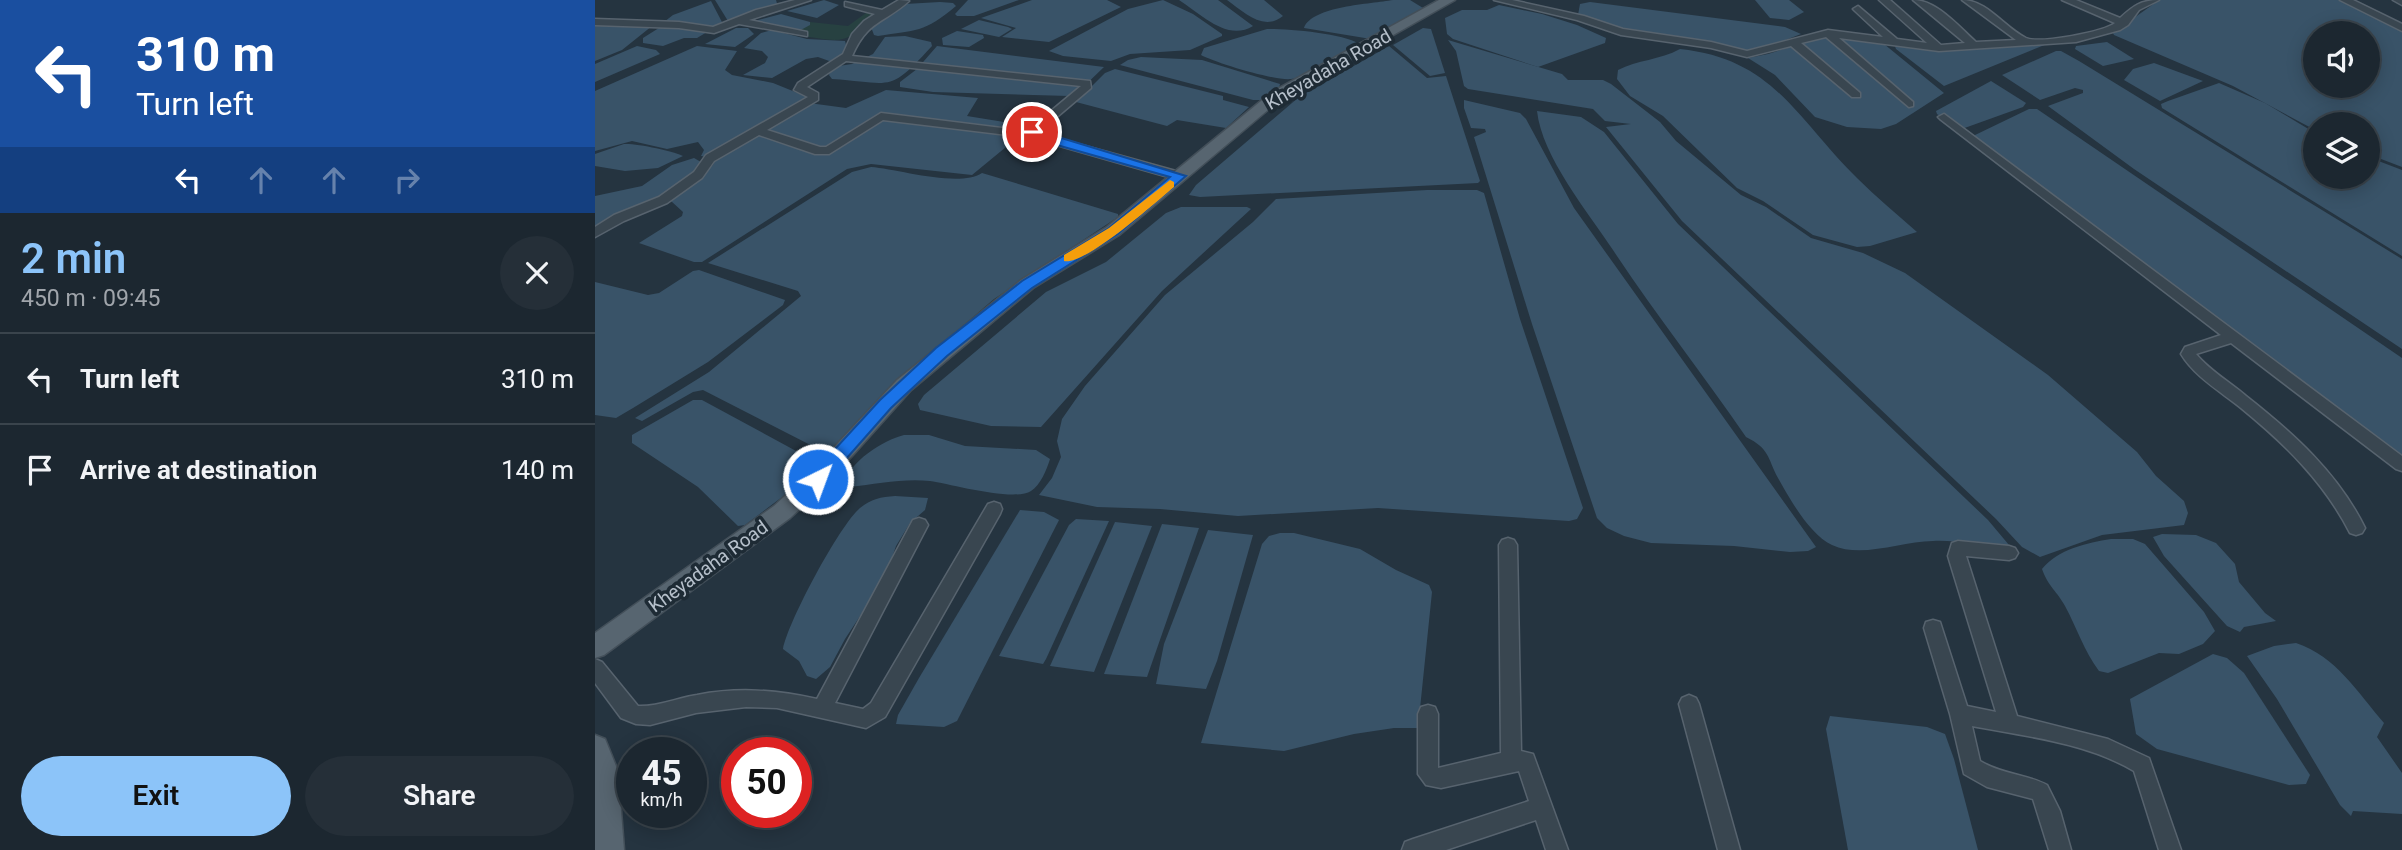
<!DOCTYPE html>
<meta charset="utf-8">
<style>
body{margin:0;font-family:Roboto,sans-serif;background:#252f38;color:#f1f3f6;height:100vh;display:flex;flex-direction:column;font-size:26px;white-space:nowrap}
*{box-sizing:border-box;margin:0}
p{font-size:23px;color:#a0a5ab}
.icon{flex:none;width:38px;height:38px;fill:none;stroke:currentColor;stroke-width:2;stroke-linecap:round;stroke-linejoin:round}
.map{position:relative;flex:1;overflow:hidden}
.sheet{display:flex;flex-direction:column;background:#1c2730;width:595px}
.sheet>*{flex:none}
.hud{background:#1a4fa0;color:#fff;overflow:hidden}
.tools{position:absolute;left:1708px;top:21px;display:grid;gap:14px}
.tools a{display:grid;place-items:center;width:77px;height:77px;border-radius:50%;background:#1c2730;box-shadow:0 4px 18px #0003,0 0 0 2px #3a444c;font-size:35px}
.speed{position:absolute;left:21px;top:737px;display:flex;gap:14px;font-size:35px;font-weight:700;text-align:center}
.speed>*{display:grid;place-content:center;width:91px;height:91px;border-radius:50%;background:#1c2730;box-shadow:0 4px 18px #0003,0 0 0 2px #3a444c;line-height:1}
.speed small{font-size:18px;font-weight:400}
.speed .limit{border:10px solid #d22;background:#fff;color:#111}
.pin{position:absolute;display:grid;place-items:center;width:60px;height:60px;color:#fff;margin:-30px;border:4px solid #fff;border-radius:50%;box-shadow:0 2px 7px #0007}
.me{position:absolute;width:77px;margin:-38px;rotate:42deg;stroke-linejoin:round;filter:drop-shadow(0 0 5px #0008)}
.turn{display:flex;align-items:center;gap:24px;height:147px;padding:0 21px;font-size:32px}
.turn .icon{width:91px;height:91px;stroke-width:2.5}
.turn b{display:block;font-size:49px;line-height:60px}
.lanes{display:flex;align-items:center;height:66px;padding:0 21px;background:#0003;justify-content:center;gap:35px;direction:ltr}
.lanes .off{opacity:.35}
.round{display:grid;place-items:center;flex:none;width:74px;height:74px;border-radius:37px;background:#252f38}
.overview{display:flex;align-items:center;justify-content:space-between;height:119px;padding:0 21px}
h1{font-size:42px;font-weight:600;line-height:52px;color:#8cc4f9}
.cta{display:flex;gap:14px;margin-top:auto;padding:14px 21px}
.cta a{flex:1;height:80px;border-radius:42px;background:#8cc4f9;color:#111;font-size:28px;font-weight:600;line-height:80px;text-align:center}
.cta a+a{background:#252f38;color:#f1f3f6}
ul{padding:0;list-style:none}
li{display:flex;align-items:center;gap:21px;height:91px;padding:0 21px;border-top:2px solid #3a444c}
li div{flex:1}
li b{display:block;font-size:26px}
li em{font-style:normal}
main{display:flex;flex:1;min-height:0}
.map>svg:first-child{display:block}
.green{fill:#274141}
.water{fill:#395368;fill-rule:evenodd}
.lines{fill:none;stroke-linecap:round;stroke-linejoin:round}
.minor-casing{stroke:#57636e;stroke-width:3}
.major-casing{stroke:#434f59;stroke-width:3}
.minor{fill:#394650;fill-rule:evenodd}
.major{fill:#576570;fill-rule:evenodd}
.route{fill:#1a73e8;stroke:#114b97;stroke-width:2}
.slow{fill:#f59e0b}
.labels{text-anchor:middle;stroke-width:7;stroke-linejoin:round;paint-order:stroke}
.street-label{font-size:19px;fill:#b6c0cb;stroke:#1e2b35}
</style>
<main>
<section class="sheet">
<div class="hud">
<div class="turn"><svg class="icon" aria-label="left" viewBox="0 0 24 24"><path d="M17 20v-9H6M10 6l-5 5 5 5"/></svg><div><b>310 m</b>Turn left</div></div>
<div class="lanes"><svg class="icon" aria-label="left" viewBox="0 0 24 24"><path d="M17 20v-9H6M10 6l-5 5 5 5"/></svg><svg class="icon off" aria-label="ahead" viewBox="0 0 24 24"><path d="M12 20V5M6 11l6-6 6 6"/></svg><svg class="icon off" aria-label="ahead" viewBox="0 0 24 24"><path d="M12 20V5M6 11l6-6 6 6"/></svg><svg class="icon off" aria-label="right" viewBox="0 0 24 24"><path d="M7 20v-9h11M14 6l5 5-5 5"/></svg></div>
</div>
<div class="overview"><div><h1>2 min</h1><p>450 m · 09:45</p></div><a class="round"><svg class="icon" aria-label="close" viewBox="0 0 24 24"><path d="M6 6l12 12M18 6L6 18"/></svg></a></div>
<ul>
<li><svg class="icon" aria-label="left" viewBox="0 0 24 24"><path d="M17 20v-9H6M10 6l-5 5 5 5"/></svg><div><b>Turn left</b></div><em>310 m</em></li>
<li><svg class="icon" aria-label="arrive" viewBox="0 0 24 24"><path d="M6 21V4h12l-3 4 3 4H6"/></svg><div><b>Arrive at destination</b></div><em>140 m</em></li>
</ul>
<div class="cta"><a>Exit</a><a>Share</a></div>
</section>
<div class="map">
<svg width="1807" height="850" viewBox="0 0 1807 850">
<rect width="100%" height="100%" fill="#253440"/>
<path class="green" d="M275,10L286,13C245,48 249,41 199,35L215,22L253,26Z"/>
<g class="water">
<path d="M120,0H181L183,7L133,21Z"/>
<path d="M229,0L244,5L222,18L192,11Z"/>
<path d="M373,0H424L379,16H362L360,14Z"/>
<path d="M437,0H512L526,7L454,42L407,37L421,28L386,18Z"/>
<path d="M568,0L598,14L627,34V36L595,50L535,54L516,61L468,56L454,51L533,9Z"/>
<path d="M584,0H623L658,26C632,42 606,14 584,0Z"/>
<path d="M632,0H669L688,16C668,32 649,12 632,0Z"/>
<path d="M798,0H815L828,8L776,39L709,28C717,6 776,4 798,0Z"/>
<path d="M1160,0H1194L1209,12L1194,20L1175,18Z"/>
<path d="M1564,0H1747L1807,30V167L1773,154V124H1720V130L1638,86L1519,35L1518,33ZM1720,33H1773V86H1720Z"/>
<path d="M116,1L128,24L118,28L69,22L78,15Z"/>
<path d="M345,2L358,3L361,6C329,33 321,30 283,36L279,35L276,27L310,4Z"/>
<path d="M995,2L1190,27L1206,34L1178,45L1143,52L1037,32L983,15L985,4Z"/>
<path d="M904,5L947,14L982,25L1011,38L1010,43L943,67L858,39L852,34L850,18L867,10H892Z"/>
<path d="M186,14L215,22V25L202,32L159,21Z"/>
<path d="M384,20L413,27L417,29L404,37L366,29Z"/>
<path d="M0,24L57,26L27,50L0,61Z"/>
<path d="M67,26L112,32L102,38H89L68,46L48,43V38Z"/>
<path d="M141,28H153L159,34L140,47L110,44Z"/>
<path d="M828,28L836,29L850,73L835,76L798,45Z"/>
<path d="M672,29C693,29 748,33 764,44C749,55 714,77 696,79C680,81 621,63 606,55L609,48Z"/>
<path d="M177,30L212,39L250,41C254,52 246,56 237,62L223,57L211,59L177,78L148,75L170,63L173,57L167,51L149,48L166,33Z"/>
<path d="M362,31L388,35L389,38L374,47L348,45L347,38Z"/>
<path d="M1232,35L1289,44L1349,93L1301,124L1286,129L1252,127L1220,117L1180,75L1153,58L1173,54Z"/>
<path d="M310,36L336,42L337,46C293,94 298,83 237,79L234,75L237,67L257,64L278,54L290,37Z"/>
<path d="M853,40L967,74L973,80H1008L1016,84L1065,122L1081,141L1146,195L1171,207L1216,238L1268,253L1310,273L1453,375L1542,452L1561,476L1589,501L1593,513L1589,525L1507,535L1445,557L1427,547L1401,519L1087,221L1011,127L1036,124L1010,121L998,109L873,89L869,86L861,51Z"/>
<path d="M1512,42L1539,59L1508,66L1480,49L1481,46Z"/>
<path d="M1299,44L1320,47L1452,44L1349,86L1301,49Z"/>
<path d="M42,46L61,50L65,54L0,82V64Z"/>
<path d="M102,46L142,51L130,70L137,75L178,83L215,98L112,157L106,156L109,150L103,142L72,149L37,141L0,151V91Z"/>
<path d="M342,46L509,67L482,93L474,96L338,92L305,87V82L322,69Z"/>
<path d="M794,46L832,78L851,76L885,181L883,183L605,197L594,195L601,185L704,97Z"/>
<path d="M1085,49C1179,59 1201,118 1262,178C1281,197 1302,214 1322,232L1275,246L1262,247L1218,235L1168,201L1142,188L1068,116L1035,96L1022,79L1023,70C1042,60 1065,60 1085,49Z"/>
<path d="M1461,51H1466L1484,61L1807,259V349L1539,169L1453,106L1488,93V90L1480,88L1445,100L1407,75Z"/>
<path d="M546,57L607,60L685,84L684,88L667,100H658L525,65L533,60Z"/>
<path d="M1559,63L1608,81L1565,101L1529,80L1538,69Z"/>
<path d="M520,69L628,96V100L654,107L631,128L582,120L572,126L481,102L510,73Z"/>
<path d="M1396,81L1431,103L1428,107L1364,130L1342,114L1341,111Z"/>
<path d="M1624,83L1670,103L1720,133V177H1773V157L1807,170V256L1567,108L1566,104L1573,101Z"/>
<path d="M291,90L383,98L372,116L428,125L411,147L377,175L276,164L252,169L107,262H99L44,243L87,216L88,212L76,201L118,165L120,158L214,103L251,108Z"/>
<path d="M869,100L925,113L931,119L979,208L1221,547L1213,551L1195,552L1139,546L1056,543L1029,536L1012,528L1002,518L937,324L879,137L891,132L890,129L876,128L869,108Z"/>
<path d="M1434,109H1442L1807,358V459L1378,136Z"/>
<path d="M942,111L986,117L1009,132L1083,224L1393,520L1414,545L1408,547C1385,545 1361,540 1338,541C1306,541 1267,559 1237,545C1214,534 1195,499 1183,478C1172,457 1175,449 1151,437C1108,374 1060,314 1018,250C993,212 947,157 942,111Z"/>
<path d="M29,144C40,143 79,151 88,156L63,168L30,171L0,166V154Z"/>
<path d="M99,158L106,162L105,168L73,193L0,227V196L47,186L77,165Z"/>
<path d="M276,167C303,169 364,188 387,173L523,214V217L399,299L314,372L233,454L108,390L98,392L47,421L40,418L114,372L206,296L203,291L113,263L257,172Z"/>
<path d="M832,190H882L889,193L925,319L988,508L982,519L974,521L783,508L643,516L565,509L502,507L444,495L457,478L466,457L462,441L467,419L490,386L570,295L658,222L681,199Z"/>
<path d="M586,207H652L656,209L567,291L446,427L396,426L325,410L323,404L329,395L451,292L511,262L571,213Z"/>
<path d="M104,270L190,300L188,305L113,362L38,408L21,418L0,415V282L53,295L64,293L98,271Z"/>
<path d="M98,400H107L214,458L220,466L207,482L150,525L143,526L103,487L37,443V435Z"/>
<path d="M309,435H334L370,446L441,450L455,459C452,469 445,486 436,491C419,502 356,484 335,481C309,478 281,484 255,487L249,484C254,462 288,440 309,435Z"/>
<path d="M300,496L333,498L330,510L315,523L301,546L290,578L250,639L235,667L221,679L212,676L204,661L188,649C193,622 244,526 265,508C276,499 286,497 300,496Z"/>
<path d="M425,510L449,512L464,520L362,721L349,727L301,724L303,715L324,678Z"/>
<path d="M481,519L514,521L451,659L448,664L404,656L474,525Z"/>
<path d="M520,522L557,526L499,672L455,666Z"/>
<path d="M567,524L604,528L552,677L509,674Z"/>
<path d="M613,530L658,535L622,661L611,689L561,684L569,644Z"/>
<path d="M685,533H699L765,549L801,570L834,585L837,592L823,728H799L759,734L689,751L606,743L667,544L674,536Z"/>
<path d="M1567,534L1601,535L1621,543L1640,564L1644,582L1670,613L1681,621L1649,627L1645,632L1632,626L1569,556L1558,537Z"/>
<path d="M1516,539H1538L1550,544L1609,612L1620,631L1608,644L1584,654L1564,653L1513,673L1504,671C1489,651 1482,628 1470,606C1462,591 1454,588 1447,569C1463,549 1492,543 1516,539Z"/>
<path d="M1701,643C1741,656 1763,693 1789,723L1782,737L1807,773V814L1758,811L1756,816L1745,805L1682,699L1652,656L1679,646Z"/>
<path d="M1618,654L1632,658L1649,673L1715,775L1711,784L1694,785L1562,749L1541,734L1535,699Z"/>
<path d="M1235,716L1332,727L1350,734L1359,759L1383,850H1253L1231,729Z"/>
</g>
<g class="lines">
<defs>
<g id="minor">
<path d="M200,0H216L154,20L212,32V36L144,24L119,33L84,28L0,25V19L84,22L118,27L161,10Z"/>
<path d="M304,0L314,1C288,24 273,20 257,56L495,81L496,88L443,133L588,173L590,176L584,180L437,138L288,120L234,154H220L164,135L119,161L107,178L72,203L29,221L0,237V227L19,215L64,197L99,172L111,155L213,97L199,90L203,83L248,54L257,34L269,21L280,14L250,6V2L287,10ZM251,61L486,86L432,131L286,113L231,147H225L172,130L223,100V93L212,87Z"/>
<path d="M899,0H917L989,16L1028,29L1116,42L1152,51L1233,30L1288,37L1260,11L1258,9L1263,6L1302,39L1332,43L1284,0H1295L1346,45L1370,43L1318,0C1342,0 1364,27 1381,42L1421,40L1367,0C1392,0 1409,27 1431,38C1444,44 1509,32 1520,23L1467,0H1481L1525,18C1538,6 1546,0 1564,0L1544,10L1533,25L1525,30L1481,42L1344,51L1244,38L1318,102V106L1314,107L1231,37L1206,43L1265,93V97H1257L1196,46L1152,57L1116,48L1026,35L982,20Z"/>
<path d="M1745,0H1758L1807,24V31Z"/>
<path d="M1798,0H1807V5Z"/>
<path d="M1349,114L1807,456V471L1801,469L1636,343L1601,354C1615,371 1635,382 1651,396C1698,433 1743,473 1770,528L1767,533L1761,535L1755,533C1729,482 1690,444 1646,408C1625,391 1600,377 1586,354L1590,347L1626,335L1345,119L1343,117Z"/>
<path d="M399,502L405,504L407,509L405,514L290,717L271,728L182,708L151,707L101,713L55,725L41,724L26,718L0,683V659L7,662L43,706C63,707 82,698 102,695C144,687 181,690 222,699L318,520L324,518L330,520L333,525L240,703L268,709L276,703L393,504Z"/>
<path d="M913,538L919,540L922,545L926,751L938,754L973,850H951L941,820L851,850H807L810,842L818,839L934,801L924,771L846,788L831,785L823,774V714L826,707L833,705L840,707L843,714V768L906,753L904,545L907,540Z"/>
<path d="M1363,541L1414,546L1420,548L1423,553L1420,558L1414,560L1371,556L1422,716L1513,739L1554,758L1586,850H1564L1539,771C1492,743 1430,736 1377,726L1385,761C1406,774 1431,774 1452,785L1465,811L1476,850H1454L1438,799L1392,787L1369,774L1355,714L1329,628L1331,622L1338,620L1345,622L1372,706L1401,712L1353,556L1357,543Z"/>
<path d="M1094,695L1101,698L1104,704L1145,850H1123L1084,704L1087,698Z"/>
</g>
<g id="major">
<path d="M844,0H860L687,98L524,235L438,288L316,390L231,485L195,518L9,655L0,658V633L179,506L215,473L302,380L426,280L512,227L677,92Z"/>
<path d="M0,735L10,739L23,771L29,850H0Z"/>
</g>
</defs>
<use href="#minor" class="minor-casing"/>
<use href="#major" class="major-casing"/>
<use href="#minor" class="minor"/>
<use href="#major" class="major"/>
</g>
<path class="route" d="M437,129L591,176L523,234L437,288L352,356L296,408L229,484H217L215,479L217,474L285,400L341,348L427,281L514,228L575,177L437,138L431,132Z"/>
<path class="slow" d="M575,180L579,182V187C561,202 490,266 469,261V255L514,228Z"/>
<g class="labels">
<g class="street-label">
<text transform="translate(733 69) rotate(-30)" y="7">Kheyadaha Road</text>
<text transform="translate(113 566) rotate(-36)" y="7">Kheyadaha Road</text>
</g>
</g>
</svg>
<div class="tools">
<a><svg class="icon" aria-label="sound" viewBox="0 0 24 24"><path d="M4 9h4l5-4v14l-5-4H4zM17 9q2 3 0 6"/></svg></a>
<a><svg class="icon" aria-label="layers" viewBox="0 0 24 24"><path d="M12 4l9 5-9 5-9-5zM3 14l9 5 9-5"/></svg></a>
</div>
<div class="speed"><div>45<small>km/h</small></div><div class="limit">50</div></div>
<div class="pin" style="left:437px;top:132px;background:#d93025"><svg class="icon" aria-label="arrive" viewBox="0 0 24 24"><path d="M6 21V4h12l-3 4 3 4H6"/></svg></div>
<svg class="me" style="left:223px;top:479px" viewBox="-20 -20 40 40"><circle r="17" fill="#1a73e8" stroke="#fff" stroke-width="3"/><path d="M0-11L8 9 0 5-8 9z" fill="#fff"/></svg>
</div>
</main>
